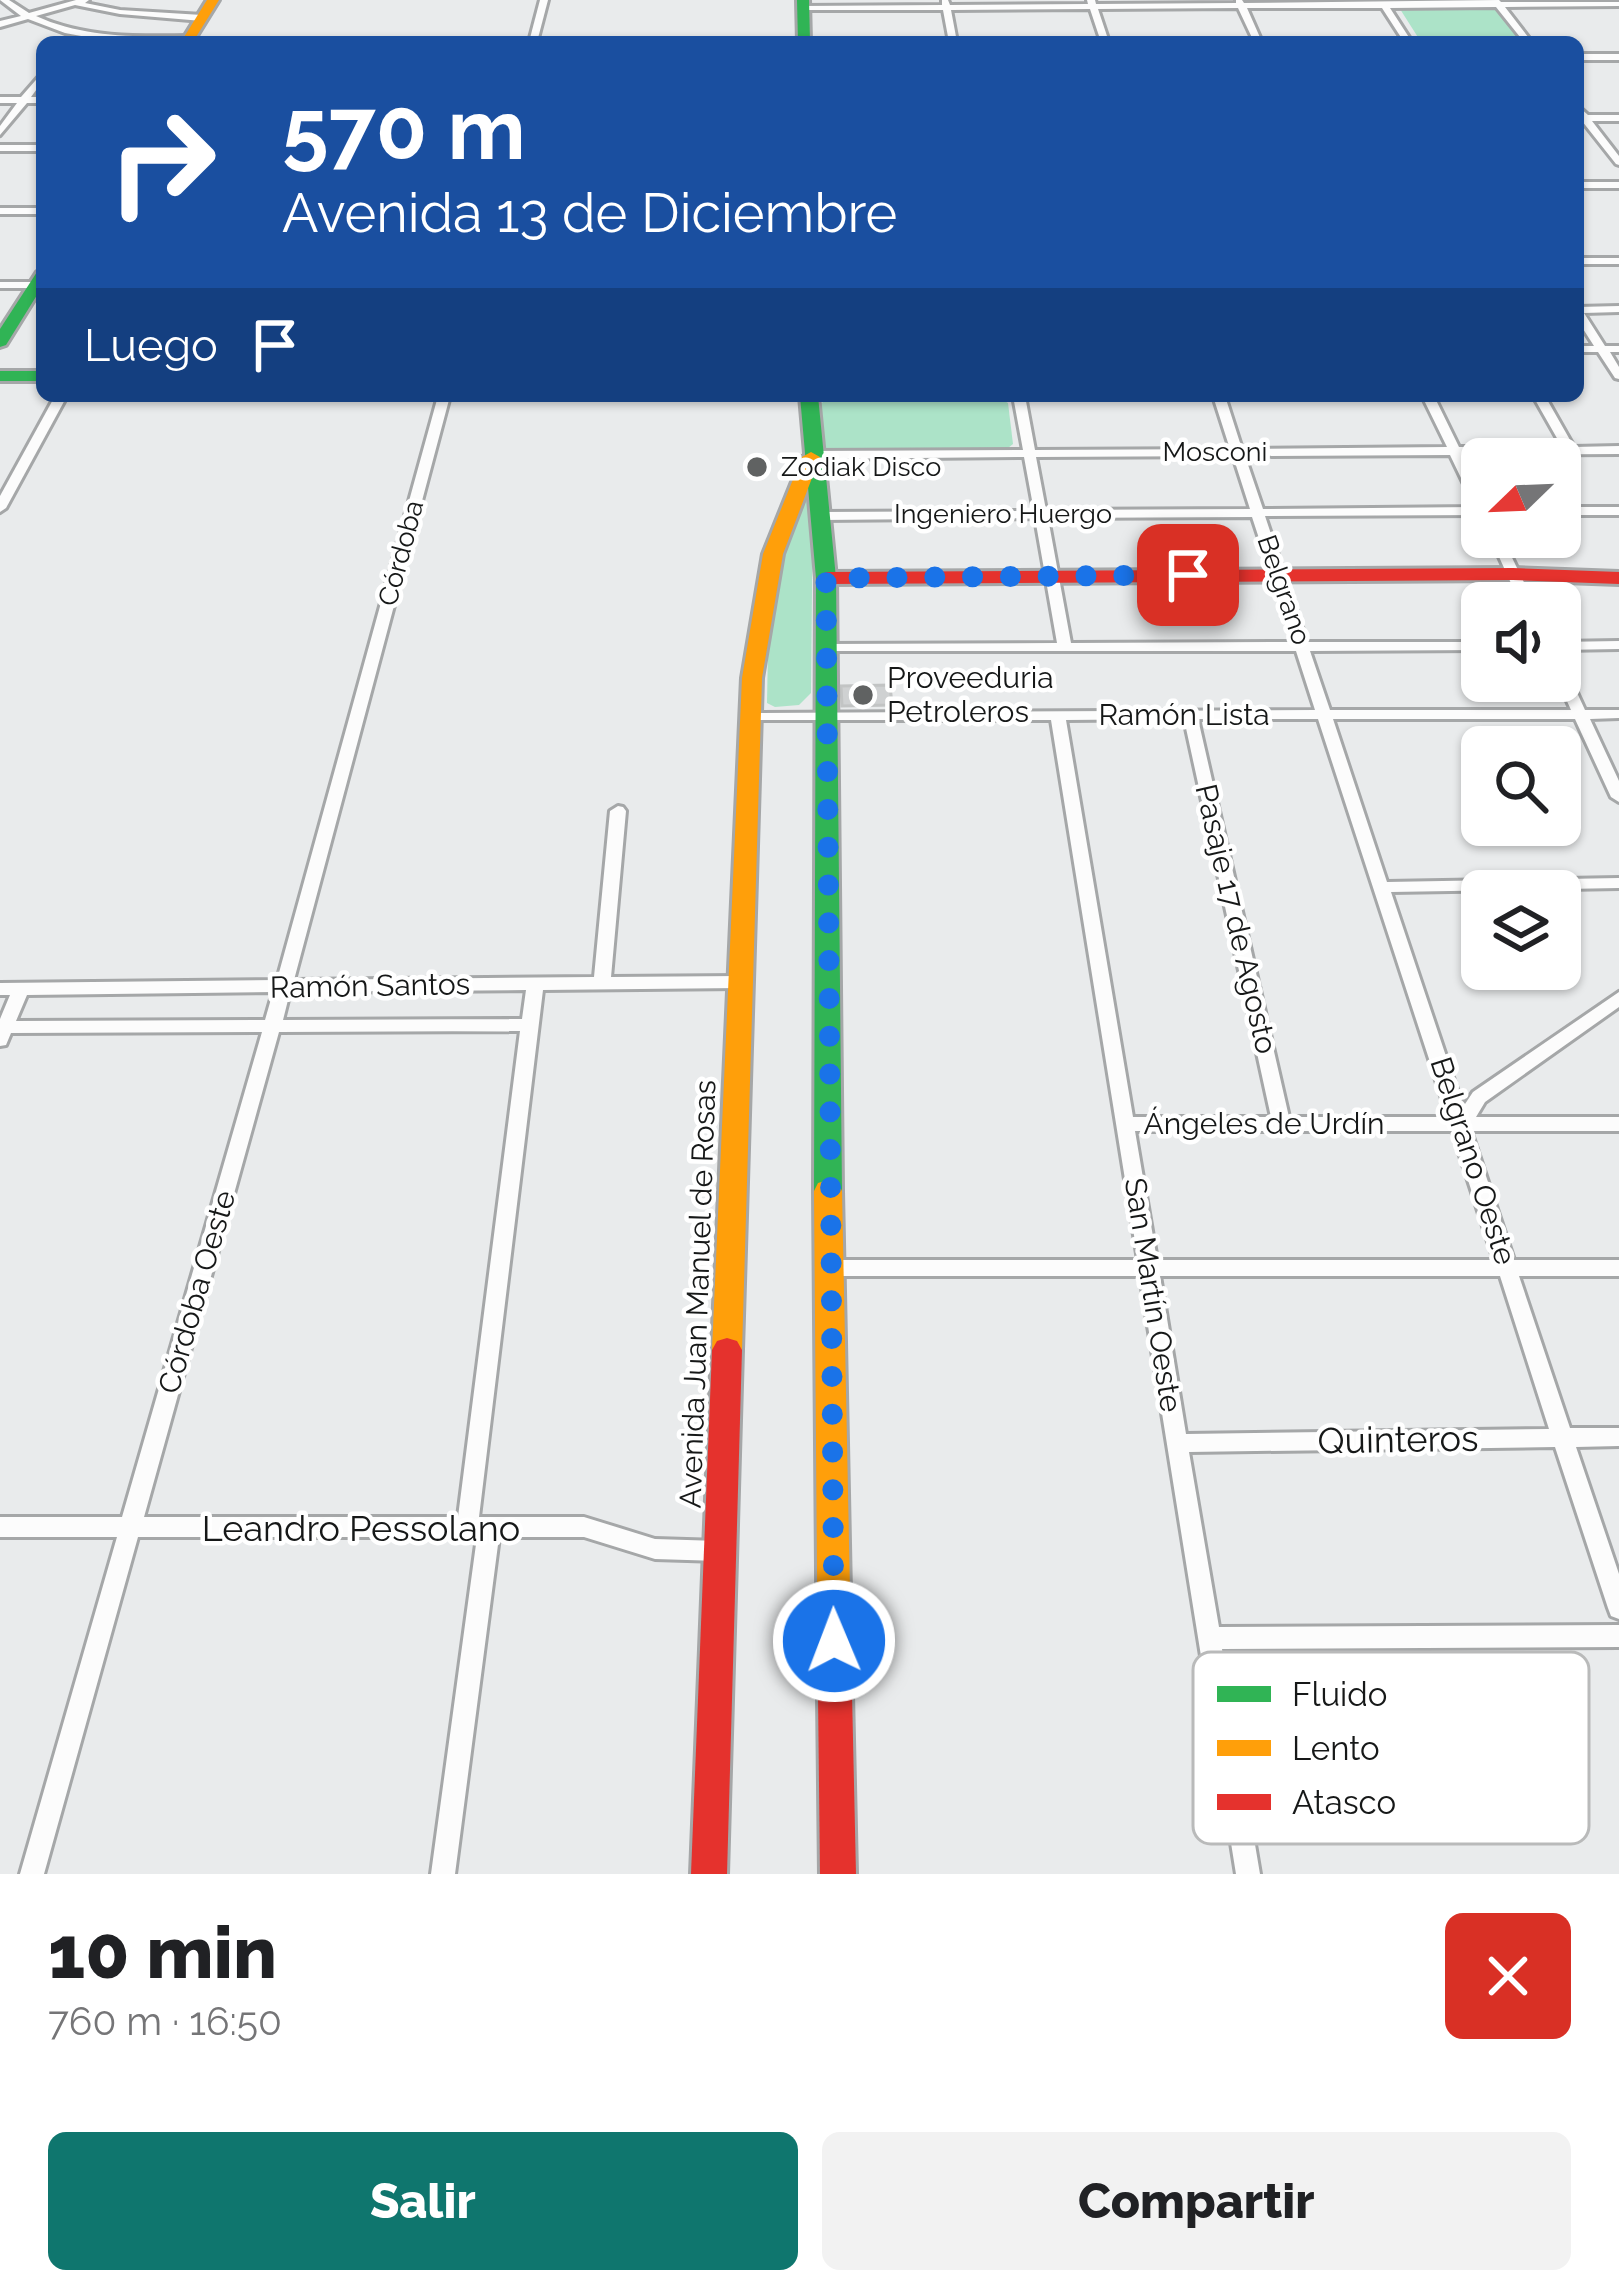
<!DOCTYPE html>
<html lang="es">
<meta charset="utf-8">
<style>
body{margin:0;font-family:Raleway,sans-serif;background:#f2f2f2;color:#202124;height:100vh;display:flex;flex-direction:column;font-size:45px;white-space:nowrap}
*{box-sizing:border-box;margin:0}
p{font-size:39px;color:#757577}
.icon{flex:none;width:66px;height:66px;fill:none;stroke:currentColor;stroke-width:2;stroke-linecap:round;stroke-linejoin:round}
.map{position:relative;height:1874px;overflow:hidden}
.details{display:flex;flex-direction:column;background:#fff;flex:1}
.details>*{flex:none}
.banner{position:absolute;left:36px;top:36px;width:1548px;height:366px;border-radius:18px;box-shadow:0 3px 9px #0004;background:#1a4fa0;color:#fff;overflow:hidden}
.needle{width:78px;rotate:247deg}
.controls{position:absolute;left:1461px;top:438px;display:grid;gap:24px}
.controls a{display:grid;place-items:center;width:120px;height:120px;border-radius:18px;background:#fff;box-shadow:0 3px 9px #0004;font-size:60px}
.pin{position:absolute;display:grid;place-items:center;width:102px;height:102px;color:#fff;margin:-51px;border-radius:24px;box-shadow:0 6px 18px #0006}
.me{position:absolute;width:132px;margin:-66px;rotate:359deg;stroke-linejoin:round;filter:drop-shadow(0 0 9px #0008)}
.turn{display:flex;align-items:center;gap:42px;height:252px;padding:0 48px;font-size:54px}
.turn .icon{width:156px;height:156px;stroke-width:2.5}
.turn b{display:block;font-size:84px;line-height:102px}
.then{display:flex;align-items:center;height:114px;padding:0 48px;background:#0003;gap:24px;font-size:45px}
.round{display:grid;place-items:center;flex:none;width:126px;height:126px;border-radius:18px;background:#f2f2f2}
.summary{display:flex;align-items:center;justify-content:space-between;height:204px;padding:0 48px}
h1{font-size:72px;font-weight:800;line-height:90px}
.primary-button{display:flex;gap:24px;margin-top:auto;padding:24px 48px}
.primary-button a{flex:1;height:138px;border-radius:18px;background:#0f766e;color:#fff;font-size:48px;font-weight:800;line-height:138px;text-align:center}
.primary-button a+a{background:#f2f2f2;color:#202124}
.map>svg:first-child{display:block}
.green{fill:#ace3c8}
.building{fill:#cfd1d2;stroke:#c2c4c4;stroke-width:3}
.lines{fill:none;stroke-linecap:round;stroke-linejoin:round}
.street-casing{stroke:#a5a7a8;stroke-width:6}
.fast-casing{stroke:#a5a7a8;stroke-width:6}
.slow-casing{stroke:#a5a7a8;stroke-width:6}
.jam-casing{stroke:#a5a7a8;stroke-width:6}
.street{fill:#fcfcfc;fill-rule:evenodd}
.fast{fill:#30b455;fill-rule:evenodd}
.slow{fill:#ff9f0a;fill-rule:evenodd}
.jam{fill:#e5322d;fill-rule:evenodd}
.route{stroke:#1a73e8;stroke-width:21;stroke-dasharray:0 37.8}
.poi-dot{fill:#606262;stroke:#fff;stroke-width:4.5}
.labels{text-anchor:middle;stroke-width:9;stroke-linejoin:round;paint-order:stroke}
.far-street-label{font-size:27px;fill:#161818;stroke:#fff}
.far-poi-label{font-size:27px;fill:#161818;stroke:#fff;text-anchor:start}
.poi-label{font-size:30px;fill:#161818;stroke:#fff;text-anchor:start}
.street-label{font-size:30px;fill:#161818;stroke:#fff}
.near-street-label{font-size:36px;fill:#161818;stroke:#fff}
.key{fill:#fff;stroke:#b9baba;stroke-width:3}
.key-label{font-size:33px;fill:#161818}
</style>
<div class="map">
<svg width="1619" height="1874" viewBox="0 0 1619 1874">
<rect width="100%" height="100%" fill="#e9ebec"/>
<g class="green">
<path d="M1400,9H1497L1522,42H1421Z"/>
<path d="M999,398L1008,403L1013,444L1008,448L832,450L820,446L819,405L823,402Z"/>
<path d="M805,482L813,485L811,693L799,705L775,707L767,703L769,594Z"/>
</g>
<path class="building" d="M890,685L892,705L842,706L841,686Z"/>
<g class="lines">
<defs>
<g id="street">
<path d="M0,0H9L29,13L76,0H89L85,3L120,10L202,15L206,18L202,21L120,14L75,5L36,16C84,38 137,37 189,36L193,39L189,42L92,38L65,33L28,19L0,27V21L21,16Z"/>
<path d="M540,0H548L537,42H529Z"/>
<path d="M942,0H948L950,5L1088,4L1087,0H1095L1096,4L1236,3V0H1242L1244,3L1499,0L1501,2H1619V6L1505,7L1532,42H1524L1496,7L1390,8L1412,42H1404L1382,8H1247L1262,42H1254L1238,8L1098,9L1109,42H1101L1090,9L951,10L957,42H949L943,10H803L799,8L803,6L942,5Z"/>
<rect x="1578" y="54" width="41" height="6"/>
<path d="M42,73V82L31,97H42V103H27L0,135V126L17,103H0V97H21Z"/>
<path d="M1578,106L1588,115H1619V121H1592L1619,156V165L1616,164L1582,121H1578Z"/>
<rect x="0" y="145" width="42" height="6"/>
<rect x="1578" y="182" width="41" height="6"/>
<rect x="0" y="208" width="42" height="6"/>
<rect x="1578" y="258" width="41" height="6"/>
<path d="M0,282H36L41,285L36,288H0Z"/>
<path d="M1619,306V312L1584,313L1605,346H1619V352H1610L1619,367V379L1615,378L1598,352H1578V346H1594L1578,321V307Z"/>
<path d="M55,396H67L6,508L0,512V496Z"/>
<path d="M438,396H450L294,980L594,977L610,811L618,806L623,807L626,811L611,977L740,976L748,982L740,988L543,990L479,1517H584L655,1539L719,1541L727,1544L730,1551L727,1558L719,1561L655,1559L584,1537H499L455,1874H431L477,1537H138L44,1874H20L117,1537H0V1517H122L262,1032L11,1033L6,1045L0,1046V1019L10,995H0V983L277,980ZM526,990L522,1019L283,1020L290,992ZM273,992L265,1020L16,1021L27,995ZM520,1031L458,1517H144L279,1032Z"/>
<path d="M1013,396H1025L1035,450L1230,449L1213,396H1225L1242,449L1447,447L1422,396H1434L1459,447H1562L1533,396H1545L1574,447L1619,446V454L1462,455L1482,495V515L1265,516L1307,642H1482V650L1310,651L1330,710H1571L1558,681H1560V667L1567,671L1585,710H1619V718L1590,719L1619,781V802L1611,797L1575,719H1333L1387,882L1619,878V888L1391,892L1463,1107L1473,1092L1619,992V1007L1485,1102L1476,1117H1619V1131H1471L1514,1260H1619V1276H1519L1570,1428H1619V1446L1576,1447L1619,1574V1619L1611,1616L1608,1608L1555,1447L1189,1452L1219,1627L1619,1625V1647L1222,1649L1260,1874H1236L1140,1276H828L821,1274L818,1268L821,1262L828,1260H1138L1051,720H749L742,716L744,713L1315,710L1296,651H822V645L827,644L1057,643L1035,518L821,520L815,516L821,512L1034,511L1024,457L812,459L806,455L812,451L1023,450ZM1450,455L1475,507L1263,509L1245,456ZM1233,456L1250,509L1046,510L1036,457ZM1252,517L1293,642L1071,643L1048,518ZM1184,719L1271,1117H1133L1066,720ZM1198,719H1318L1448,1117H1289ZM1135,1131H1452L1494,1260H1157ZM1160,1276H1500L1549,1429L1186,1434Z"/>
<rect x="1560" y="507" width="59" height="8"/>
<path d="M1490,537H1502L1534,603H1520Z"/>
<path d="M1619,641V649L1560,650V642Z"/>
</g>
<g id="fast">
<path d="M797,0H809L810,42H798Z"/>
<path d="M42,270V287L6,345L0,347V329L37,272Z"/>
<rect x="0" y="371" width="42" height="10"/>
<path d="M800,396H818L836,578L842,1191L838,1199L828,1202L818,1199L814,1191L816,578Z"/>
</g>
<g id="slow">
<path d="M207,0H219L193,42H181Z"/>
<path d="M811,452L820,457L783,554L762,678L742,1350L737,1359L727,1362L717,1359L712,1350L742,678L763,554L802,457Z"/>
<path d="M828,1180L838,1183L842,1191L852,1694L847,1706L835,1710L823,1706L818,1694L814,1191L818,1183Z"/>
</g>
<g id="jam">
<path d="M1513,568L1619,572V584L1513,580L826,584L816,578L826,572Z"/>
<path d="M727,1338L737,1341L742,1350L727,1874H691L712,1350L717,1341Z"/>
<path d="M835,1678L847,1682L852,1694L856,1874H820L818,1694L823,1682Z"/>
</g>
</defs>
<use href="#street" class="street-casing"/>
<use href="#fast" class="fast-casing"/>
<use href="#slow" class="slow-casing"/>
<use href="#jam" class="jam-casing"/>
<use href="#street" class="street"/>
<use href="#fast" class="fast"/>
<use href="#slow" class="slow"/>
<use href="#jam" class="jam"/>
</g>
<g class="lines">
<path class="route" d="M834,1641L826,578L1188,575"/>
</g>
<g class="poi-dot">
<circle cx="757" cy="467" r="12"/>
<circle cx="863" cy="695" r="12"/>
</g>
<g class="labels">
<g class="far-street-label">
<text x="1215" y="461">Mosconi</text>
<text x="1003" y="523">Ingeniero Huergo</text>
<text transform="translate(401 553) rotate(-75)" y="9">Córdoba</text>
<text transform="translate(1284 590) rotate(71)" y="9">Belgrano</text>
</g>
<g class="far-poi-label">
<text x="781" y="476">Zodiak Disco</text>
</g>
<g class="poi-label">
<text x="887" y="688">Proveeduria<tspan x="887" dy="34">Petroleros</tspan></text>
</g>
<g class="street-label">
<text x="1184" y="725">Ramón Lista</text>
<text transform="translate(1236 919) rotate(77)" y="10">Pasaje 17 de Agosto</text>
<text transform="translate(370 986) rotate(-1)" y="10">Ramón Santos</text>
<text x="1264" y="1134">Ángeles de Urdín</text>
<text transform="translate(1473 1161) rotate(72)" y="10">Belgrano Oeste</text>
<text transform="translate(197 1292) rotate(-74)" y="10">Córdoba Oeste</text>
<text transform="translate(698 1294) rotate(-88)" y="10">Avenida Juan Manuel de Rosas</text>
<text transform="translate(1153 1295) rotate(81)" y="10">San Martín Oeste</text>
</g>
<g class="near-street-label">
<text transform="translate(1398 1439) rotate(-1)" y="13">Quinteros</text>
<text x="361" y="1541">Leandro Pessolano</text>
</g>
</g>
<rect x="1193" y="1652" width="396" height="192" rx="18" class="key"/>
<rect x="1217" y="1686" width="54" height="16" fill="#30b455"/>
<rect x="1217" y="1740" width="54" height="16" fill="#ff9f0a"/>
<rect x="1217" y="1794" width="54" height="16" fill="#e5322d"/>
<g class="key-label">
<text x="1292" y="1706">Fluido</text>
<text x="1292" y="1760">Lento</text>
<text x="1292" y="1814">Atasco</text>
</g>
</svg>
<div class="controls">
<a><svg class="needle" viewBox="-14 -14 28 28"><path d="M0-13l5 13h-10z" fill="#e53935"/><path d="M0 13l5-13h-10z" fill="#757577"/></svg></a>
<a><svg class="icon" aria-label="sound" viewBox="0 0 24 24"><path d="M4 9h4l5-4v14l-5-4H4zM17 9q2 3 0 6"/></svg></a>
<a><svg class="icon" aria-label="search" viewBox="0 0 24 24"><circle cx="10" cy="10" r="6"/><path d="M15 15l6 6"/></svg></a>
<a><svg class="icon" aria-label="layers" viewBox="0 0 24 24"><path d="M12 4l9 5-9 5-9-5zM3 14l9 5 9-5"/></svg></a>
</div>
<div class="pin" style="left:1188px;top:575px;background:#d93025"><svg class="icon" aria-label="arrive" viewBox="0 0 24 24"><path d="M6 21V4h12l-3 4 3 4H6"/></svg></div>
<svg class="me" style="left:834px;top:1641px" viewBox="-20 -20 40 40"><circle r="17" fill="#1a73e8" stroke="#fff" stroke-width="3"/><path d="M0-11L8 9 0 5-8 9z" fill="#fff"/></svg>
<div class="banner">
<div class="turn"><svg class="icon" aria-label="right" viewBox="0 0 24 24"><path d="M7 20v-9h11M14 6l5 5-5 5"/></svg><div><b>570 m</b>Avenida 13 de Diciembre</div></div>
<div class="then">Luego<svg class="icon" aria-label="arrive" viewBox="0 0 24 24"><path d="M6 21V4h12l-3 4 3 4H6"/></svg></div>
</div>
</div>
<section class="details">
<div class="summary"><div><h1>10 min</h1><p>760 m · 16:50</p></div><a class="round" style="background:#d93025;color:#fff"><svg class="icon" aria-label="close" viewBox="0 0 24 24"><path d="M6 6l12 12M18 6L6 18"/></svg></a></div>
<div class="primary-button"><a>Salir</a><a>Compartir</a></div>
</section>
